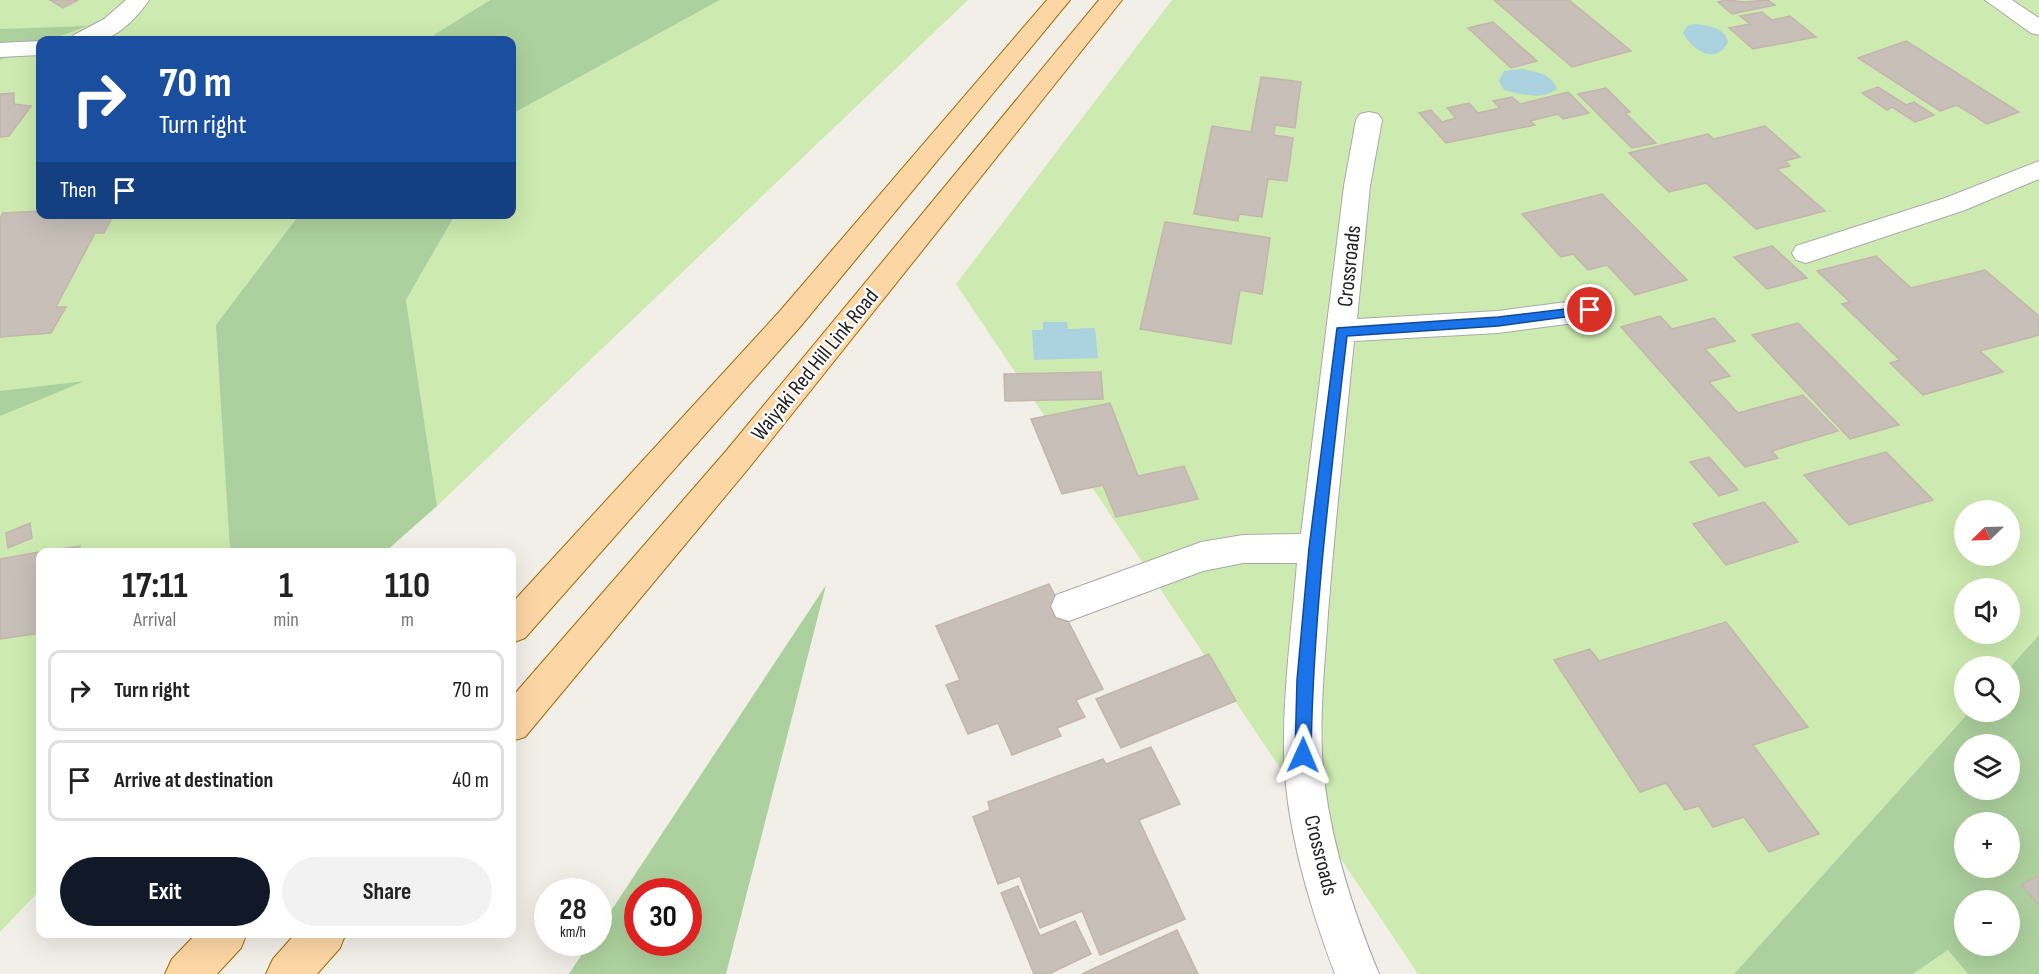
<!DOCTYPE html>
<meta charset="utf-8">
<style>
body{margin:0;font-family:"Sofia Sans Condensed",sans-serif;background:#f2f2f2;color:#222;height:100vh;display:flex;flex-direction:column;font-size:22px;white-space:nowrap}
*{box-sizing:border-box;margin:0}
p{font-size:20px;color:#767676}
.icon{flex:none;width:33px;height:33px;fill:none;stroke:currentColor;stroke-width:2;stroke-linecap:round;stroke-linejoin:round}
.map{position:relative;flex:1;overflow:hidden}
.sheet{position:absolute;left:36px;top:548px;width:480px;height:390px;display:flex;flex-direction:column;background:#fff;border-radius:12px;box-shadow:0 6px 24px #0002}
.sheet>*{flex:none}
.banner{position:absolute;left:36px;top:36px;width:480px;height:183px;border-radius:12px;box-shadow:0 6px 24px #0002;background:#1a4fa0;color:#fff;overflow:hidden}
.needle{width:39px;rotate:247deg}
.tools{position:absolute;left:1954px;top:500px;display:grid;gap:12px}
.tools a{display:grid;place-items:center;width:66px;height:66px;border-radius:50%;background:#fff;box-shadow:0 6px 24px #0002;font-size:30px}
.speed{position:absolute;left:534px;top:878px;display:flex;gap:12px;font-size:30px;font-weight:700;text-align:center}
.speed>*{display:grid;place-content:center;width:78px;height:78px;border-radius:50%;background:#fff;box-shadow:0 6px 24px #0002;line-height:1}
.speed small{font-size:15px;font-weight:400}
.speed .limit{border:9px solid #d22;background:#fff;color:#111}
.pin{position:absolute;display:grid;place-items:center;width:51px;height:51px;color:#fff;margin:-26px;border:3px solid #fff;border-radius:50%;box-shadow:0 2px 6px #0007}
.me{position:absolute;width:66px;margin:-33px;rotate:1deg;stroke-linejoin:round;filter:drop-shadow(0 0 4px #0008)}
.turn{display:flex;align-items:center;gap:21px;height:126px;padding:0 24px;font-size:27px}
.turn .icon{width:78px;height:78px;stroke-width:2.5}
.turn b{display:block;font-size:42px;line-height:51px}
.then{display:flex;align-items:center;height:57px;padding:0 24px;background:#0003;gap:12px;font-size:22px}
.eta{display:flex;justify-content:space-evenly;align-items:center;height:102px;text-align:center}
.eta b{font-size:36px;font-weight:700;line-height:42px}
.button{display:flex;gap:12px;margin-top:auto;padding:12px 24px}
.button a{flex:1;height:69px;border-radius:36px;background:#111827;color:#fff;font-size:24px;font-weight:700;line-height:69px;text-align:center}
.button a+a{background:#f2f2f2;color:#222}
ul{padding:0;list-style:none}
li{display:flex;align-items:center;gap:18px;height:81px;margin:0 12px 9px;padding:0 12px;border:3px solid #e0e0e0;border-radius:12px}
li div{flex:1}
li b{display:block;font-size:22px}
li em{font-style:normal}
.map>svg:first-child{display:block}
.grass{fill:#cdebb0;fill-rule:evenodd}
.forest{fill:#add19e;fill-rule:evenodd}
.water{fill:#aad3df}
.building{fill:#c7bfb8;stroke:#c4b6ab;stroke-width:1.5}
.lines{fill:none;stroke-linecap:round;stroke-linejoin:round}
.minor-casing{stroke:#a9a9a9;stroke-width:2}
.major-casing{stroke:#a06b00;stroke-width:2}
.minor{fill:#fff;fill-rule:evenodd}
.major{fill:#fcd6a4;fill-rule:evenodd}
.route{fill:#1a73e8;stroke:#114b97;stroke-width:1.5}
.labels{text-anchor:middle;stroke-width:5;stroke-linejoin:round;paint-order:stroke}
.street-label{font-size:22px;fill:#222;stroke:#fff}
</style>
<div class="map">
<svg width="2039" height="974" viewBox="0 0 2039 974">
<rect width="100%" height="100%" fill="#f2efe9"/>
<g class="grass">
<path d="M0,0H490L435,34L430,40H40V214L299,215L217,325L230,552H40V890L0,932Z"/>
<path d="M720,0H968L437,506L406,300L455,215L512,214V118L514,113Z"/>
<path d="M1172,0H2039V635L2010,667L1965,666V711H1970L1734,974H1418L956,284ZM1965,510H2010V555H1965ZM1965,588H2010V633H1965Z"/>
<path d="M1948,950L1968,974H1913Z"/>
</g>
<g class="forest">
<path d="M490,0H720L514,113L512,118V40H430L435,34Z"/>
<path d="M87,26L50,40H40V44L0,60V29Z"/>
<path d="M299,215H455L406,300L437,506L385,552H230L216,325Z"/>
<path d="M85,381L0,416V391Z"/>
<path d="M826,585L726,974H569L590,942H598L599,929ZM638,891H688V942H638Z"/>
<path d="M2039,635V974H1968L1948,950L1913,974H1734L1970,711H2010V667ZM1965,744H2010V789H1965ZM1965,822H2010V867H1965ZM1965,900H2010V945H1965Z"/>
</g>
<g class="water">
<path d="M1694,24C1707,25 1725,27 1728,42C1716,66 1692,50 1683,33L1687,26Z"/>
<path d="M1523,69C1537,72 1552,74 1557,89C1540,101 1522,94 1504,90L1499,81L1504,71Z"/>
<path d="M1043,322H1067L1068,329L1095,328L1098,358L1034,360L1032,330H1043Z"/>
</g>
<g class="building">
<path d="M50,0H78L63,8Z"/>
<path d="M1494,0H1569L1631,51L1572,67Z"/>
<path d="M1727,0L1744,2L1768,0L1775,5L1732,14L1718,2Z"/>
<path d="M1762,12L1772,20L1790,16L1816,37L1753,49L1729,28L1750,24L1740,16Z"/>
<path d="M1493,22L1537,61L1511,68L1468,28Z"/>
<path d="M1906,41L2019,112L1987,124L1957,105L1940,111L1858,58Z"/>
<path d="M1261,77L1301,82L1295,128L1275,125L1274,135L1293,138L1287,181L1268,179L1262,217L1239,214L1238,221L1194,214L1212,126L1251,132Z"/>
<path d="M1878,87L1906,105L1914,102L1934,115L1915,122L1892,107L1887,110L1862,93Z"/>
<path d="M1606,88L1630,112L1625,113L1656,143L1632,148L1578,94Z"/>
<path d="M1568,92L1589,113L1563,119L1558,114L1530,121L1535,125L1446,143L1419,113L1431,110L1442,122L1456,118L1447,108L1469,103L1478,113L1500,108L1493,101L1512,97L1520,104Z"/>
<path d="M14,93V104L31,106L9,136L0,137V94Z"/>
<path d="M1765,126L1800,157L1785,161L1790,166L1777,169L1825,211L1756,229L1706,183L1669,192L1629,153L1708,134L1714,139Z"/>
<path d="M1602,194L1687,280L1635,295L1607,265L1588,270L1573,254L1561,257L1522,214Z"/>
<path d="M40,211V214H114L104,233H95L56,307H66L51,333L0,337V218L3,213Z"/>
<path d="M1165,222L1270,238L1262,294L1240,290L1231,344L1140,329Z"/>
<path d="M1772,246L1807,278L1767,289L1734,257Z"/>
<path d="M1876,256L1911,288L1985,270L2039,316V335L1980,351L2003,372L1923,395L1890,363L1900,360L1842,304L1850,302L1817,271Z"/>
<path d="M1660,316L1672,329L1714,318L1735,341L1705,349L1730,376L1709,382L1738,413L1803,395L1838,431L1772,451L1778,458L1745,467L1621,327Z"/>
<path d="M1798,323L1899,425L1850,439L1752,335Z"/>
<path d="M1101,372L1103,399L1005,401L1004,374Z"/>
<path d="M1110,403L1138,476L1184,466L1198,499L1116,517L1103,485L1062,494L1031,419Z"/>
<path d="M1886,452L1933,500L1849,525L1804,475Z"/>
<path d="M1709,457L1738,490L1719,496L1690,462Z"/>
<path d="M1764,502L1798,542L1726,565L1693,524Z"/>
<path d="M30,523L32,538L8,548L6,533Z"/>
<path d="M80,546L78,552H43Z"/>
<path d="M40,552V633L0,639V559Z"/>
<path d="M1049,584L1103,689L1076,700L1085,717L1057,728L1061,736L1012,755L998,723L968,734L946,685L960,680L936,626Z"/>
<path d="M1726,622L1808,727L1753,745L1819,834L1769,852L1744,817L1713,827L1699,806L1685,810L1666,783L1640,792L1554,660L1590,649L1599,661Z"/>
<path d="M1209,654L1236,701L1121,748L1096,699Z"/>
<path d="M1151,747L1180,804L1139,820L1185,919L1100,955L1082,911L1040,928L1020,876L998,884L973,817L990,810L988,802L1103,759L1106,764Z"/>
<path d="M2039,875V905L2021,885Z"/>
<path d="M1018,886L1040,936L1075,921L1091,954L1049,974H1034L1001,893Z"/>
<path d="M1177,930L1198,974H1082Z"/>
</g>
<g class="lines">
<defs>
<g id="minor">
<path d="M126,0H149C139,15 119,37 100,40C91,42 80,40 71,40L74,35L104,19Z"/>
<path d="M1985,0H2012L2039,18V35L2031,33Z"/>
<path d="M40,41V55L0,57V43Z"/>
<path d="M1369,112L1378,114L1382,120L1370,186L1357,319L1498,311L1590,299L1600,303L1605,310L1600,317L1590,321L1498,333L1354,341C1345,432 1335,522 1328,613C1325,660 1320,707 1322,754C1326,828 1351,906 1379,974H1335C1310,908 1285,824 1284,753C1283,690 1292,626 1297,563H1243L1203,571L1069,621L1056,617L1051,606L1056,595L1201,542L1243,535L1301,534L1344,186L1356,120L1360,114Z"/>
<path d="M2039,161V179L1965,210L1806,263L1796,260L1792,253L1796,246L1945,198Z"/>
</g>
<g id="major">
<path d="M1047,0H1070L800,327L525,638L512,643V603L780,311Z"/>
<path d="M1099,0H1122L748,469L525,737L512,741V697L726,451Z"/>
<path d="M197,933H247L241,948L217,974H165L172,959Z"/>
<path d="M296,933H346L340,948L317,974H266L273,959Z"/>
</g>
</defs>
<use href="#minor" class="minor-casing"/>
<use href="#major" class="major-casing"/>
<use href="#minor" class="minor"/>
<use href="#major" class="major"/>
</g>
<path class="route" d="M1590,306L1596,310L1595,313L1498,326L1347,336C1331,475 1313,614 1311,755L1309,760L1303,763L1298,760L1295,755L1297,680L1309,548L1337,328L1498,317Z"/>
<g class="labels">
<g class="street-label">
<text transform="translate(1348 266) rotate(-84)" y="8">Crossroads</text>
<text transform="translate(814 364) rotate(-51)" y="8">Waiyaki Red Hill Link Road</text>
<text transform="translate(1322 855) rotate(76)" y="8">Crossroads</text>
</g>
</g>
</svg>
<div class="tools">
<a><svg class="needle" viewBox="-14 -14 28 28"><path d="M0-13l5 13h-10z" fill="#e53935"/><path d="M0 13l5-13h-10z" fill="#767676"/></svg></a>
<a><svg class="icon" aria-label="sound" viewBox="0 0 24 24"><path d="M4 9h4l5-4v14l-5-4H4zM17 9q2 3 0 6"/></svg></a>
<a><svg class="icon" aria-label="search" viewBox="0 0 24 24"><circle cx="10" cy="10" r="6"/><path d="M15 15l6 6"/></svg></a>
<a><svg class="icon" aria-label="layers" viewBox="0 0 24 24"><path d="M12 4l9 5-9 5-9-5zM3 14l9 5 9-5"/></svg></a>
<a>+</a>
<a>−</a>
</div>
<div class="speed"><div>28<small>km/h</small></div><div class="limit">30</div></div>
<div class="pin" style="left:1590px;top:310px;background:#d93025"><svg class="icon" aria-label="arrive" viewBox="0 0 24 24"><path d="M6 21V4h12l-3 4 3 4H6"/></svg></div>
<svg class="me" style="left:1303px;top:755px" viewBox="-20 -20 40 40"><path d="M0-17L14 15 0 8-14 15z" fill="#1a73e8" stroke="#fff" stroke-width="4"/></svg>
<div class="banner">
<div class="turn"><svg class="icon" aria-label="right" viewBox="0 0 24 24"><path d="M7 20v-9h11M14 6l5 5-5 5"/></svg><div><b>70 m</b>Turn right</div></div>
<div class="then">Then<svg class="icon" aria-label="arrive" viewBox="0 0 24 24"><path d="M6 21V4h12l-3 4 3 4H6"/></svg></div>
</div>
<section class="sheet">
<div class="eta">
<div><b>17:11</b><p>Arrival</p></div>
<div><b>1</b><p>min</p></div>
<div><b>110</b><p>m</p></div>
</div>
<ul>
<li><svg class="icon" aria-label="right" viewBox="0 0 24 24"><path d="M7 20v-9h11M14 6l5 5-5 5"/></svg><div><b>Turn right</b></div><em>70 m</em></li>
<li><svg class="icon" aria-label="arrive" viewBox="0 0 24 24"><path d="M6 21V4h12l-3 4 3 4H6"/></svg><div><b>Arrive at destination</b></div><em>40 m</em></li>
</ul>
<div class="button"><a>Exit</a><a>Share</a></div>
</section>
</div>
